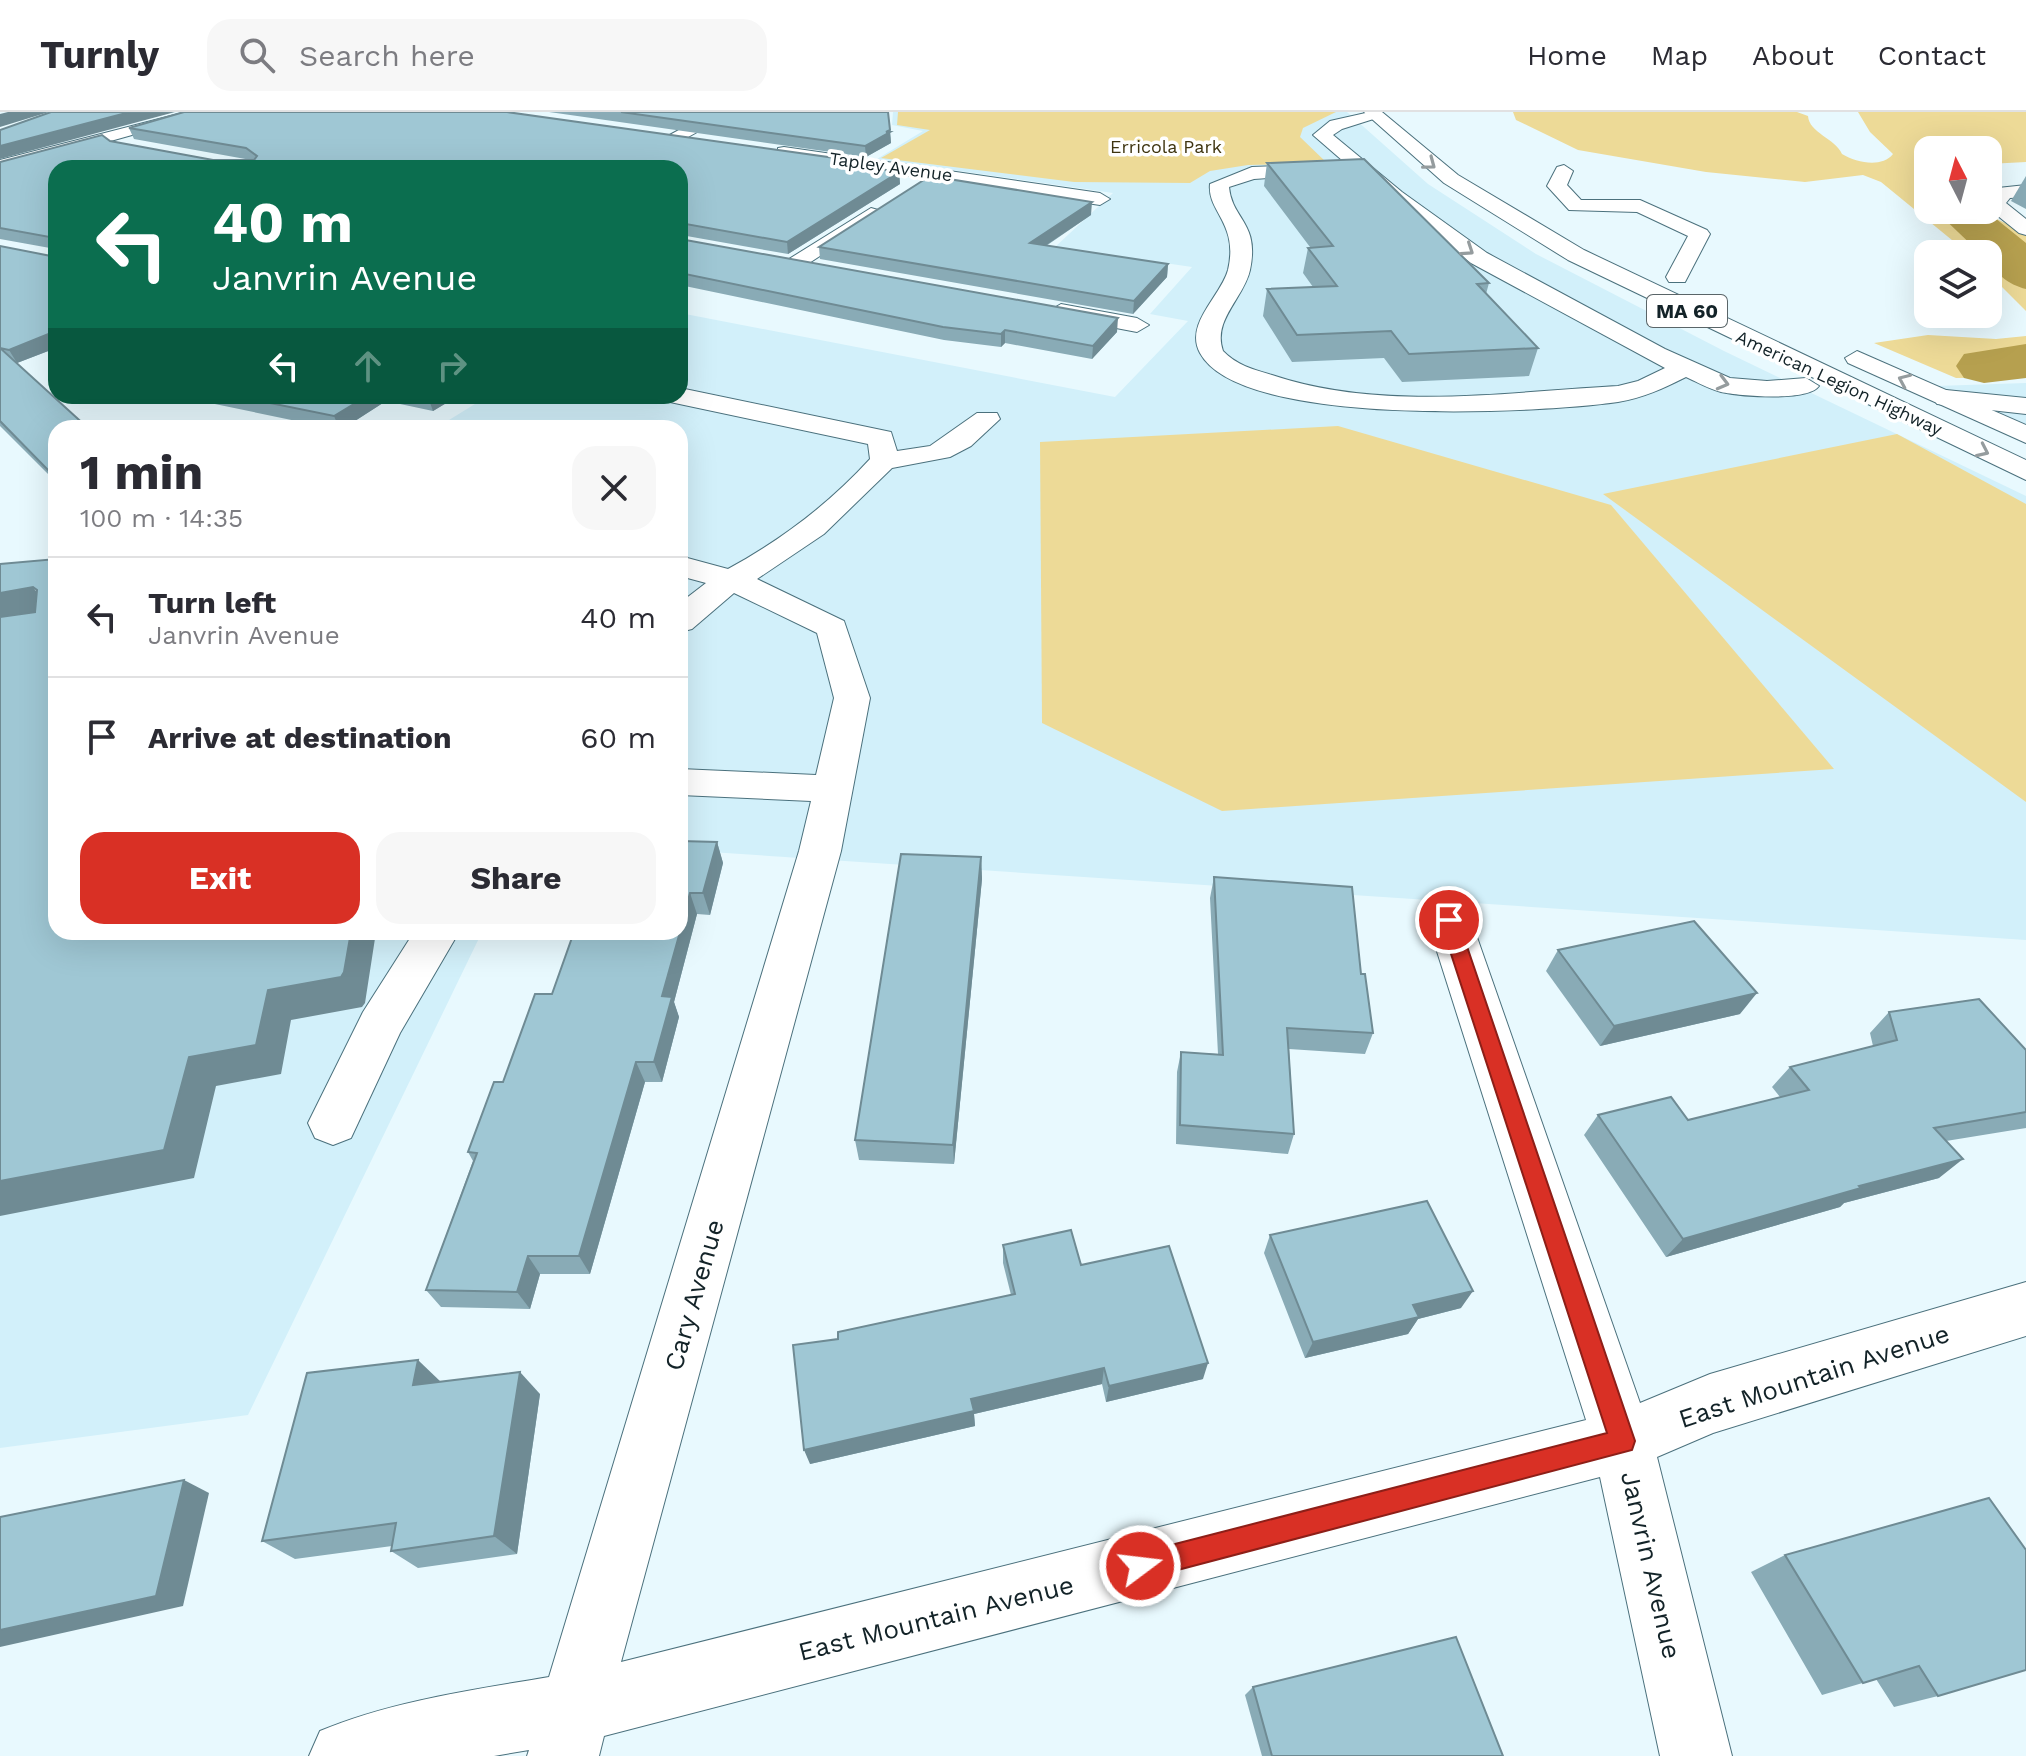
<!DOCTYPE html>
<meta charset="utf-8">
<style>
body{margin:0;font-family:"Work Sans",sans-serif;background:#f7f7f7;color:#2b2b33;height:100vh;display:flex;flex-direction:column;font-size:30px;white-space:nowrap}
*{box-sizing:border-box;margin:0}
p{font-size:26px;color:#7c7c81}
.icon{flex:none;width:44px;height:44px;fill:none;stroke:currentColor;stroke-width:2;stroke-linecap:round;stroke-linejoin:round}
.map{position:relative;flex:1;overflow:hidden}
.side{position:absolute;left:48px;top:308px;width:640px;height:520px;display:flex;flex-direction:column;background:#fff;border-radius:24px;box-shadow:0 8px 32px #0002}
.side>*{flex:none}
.guide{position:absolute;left:48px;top:48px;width:640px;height:244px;border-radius:24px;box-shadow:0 8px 32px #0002;background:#0b6e4f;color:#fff;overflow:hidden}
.needle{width:52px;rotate:354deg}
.buttons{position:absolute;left:1914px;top:24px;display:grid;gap:16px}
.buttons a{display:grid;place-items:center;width:88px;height:88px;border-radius:16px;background:#fff;box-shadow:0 8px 32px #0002;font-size:40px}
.pin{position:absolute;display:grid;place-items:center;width:68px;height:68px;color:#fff;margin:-34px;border:4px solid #fff;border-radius:50%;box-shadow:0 2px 8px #0007}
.me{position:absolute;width:88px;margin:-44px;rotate:75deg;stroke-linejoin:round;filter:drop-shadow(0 0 6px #0008)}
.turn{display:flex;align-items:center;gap:28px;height:168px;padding:0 32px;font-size:36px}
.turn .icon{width:104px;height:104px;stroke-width:2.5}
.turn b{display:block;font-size:56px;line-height:68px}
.lanes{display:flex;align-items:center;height:76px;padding:0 32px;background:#0003;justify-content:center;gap:40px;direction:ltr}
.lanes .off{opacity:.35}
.round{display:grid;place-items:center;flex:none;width:84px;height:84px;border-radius:24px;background:#f7f7f7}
.summary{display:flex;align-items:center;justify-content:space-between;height:136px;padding:0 32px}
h1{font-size:48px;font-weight:700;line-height:60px}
.action{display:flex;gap:16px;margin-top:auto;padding:16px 32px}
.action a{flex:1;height:92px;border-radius:24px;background:#d93025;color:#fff;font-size:32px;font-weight:700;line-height:92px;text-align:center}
.action a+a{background:#f7f7f7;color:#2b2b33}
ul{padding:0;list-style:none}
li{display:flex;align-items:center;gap:24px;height:120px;padding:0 32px;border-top:2px solid #e1e1e2}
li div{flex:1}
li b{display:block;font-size:30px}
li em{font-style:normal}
header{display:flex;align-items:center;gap:48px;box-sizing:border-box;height:112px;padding:0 40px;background:#fff;border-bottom:2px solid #e1e1e2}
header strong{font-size:38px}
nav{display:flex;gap:44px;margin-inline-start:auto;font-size:28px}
.search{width:560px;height:72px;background:#f7f7f7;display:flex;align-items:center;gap:20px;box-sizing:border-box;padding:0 28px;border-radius:24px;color:#7c7c81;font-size:30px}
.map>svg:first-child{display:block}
.built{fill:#d2f0fa}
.green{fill:#edda97}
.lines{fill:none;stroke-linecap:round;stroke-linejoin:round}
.river{fill:#b6a04f;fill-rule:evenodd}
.minor-casing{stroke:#4b717d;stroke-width:2}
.highway-casing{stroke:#4b717d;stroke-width:2}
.minor{fill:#fff;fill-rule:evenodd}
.highway{fill:#fff;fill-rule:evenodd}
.wall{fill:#89abb6}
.shaded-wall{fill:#6f8b94}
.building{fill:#9fc7d4;stroke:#6f8b94;stroke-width:2}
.oneway{stroke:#959c9e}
.route{fill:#d93025;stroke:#8d1f18;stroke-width:2}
.labels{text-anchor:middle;stroke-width:7;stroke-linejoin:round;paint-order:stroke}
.far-park-label{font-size:18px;fill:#3e3410;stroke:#fff}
.far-street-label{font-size:18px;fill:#132328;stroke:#fff}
.shield{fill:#fff;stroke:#5a6568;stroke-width:2}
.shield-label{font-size:20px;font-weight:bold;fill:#132328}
.near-street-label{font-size:26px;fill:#132328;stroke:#fff}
</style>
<header>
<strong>Turnly</strong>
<div class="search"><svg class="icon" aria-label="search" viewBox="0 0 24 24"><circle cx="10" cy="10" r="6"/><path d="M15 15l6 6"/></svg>Search here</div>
<nav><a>Home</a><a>Map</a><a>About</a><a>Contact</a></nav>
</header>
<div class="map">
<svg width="2026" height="1644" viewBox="0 0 2026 1644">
<rect width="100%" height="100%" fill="#e8f9fe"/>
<g class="built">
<path d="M893,0H1347L1428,72L1536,142L1724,239L2026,384V828L680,738V316H436L488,284H680V201L1115,285L1188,209L1150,202L1192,155L1055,135L1113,81L877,47L923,19L892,13Z"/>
<path d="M2026,271V314L1936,274Z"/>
<path d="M0,543L56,820H482L248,1303L0,1336Z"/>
</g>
<g class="green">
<path d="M898,0H1336L1303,16L1300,25L1327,51L1248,53L1210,59L1190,71L1074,70L881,46L930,18L897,13Z"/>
<path d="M1513,0H1797L1808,4C1809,21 1835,26 1842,42C1857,51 1882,56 1893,42L1870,20L1858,0H2026V50L1988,52V38H1928V53L1921,57L1928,60V98H1978L2026,121V199L1988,161V142H1969L1881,70L1863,63L1805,70L1706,60L1578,38L1516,8Z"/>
<path d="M1928,223L1996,227L2026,224V265L1956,266L1874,231Z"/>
<path d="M1338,314L1611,393L1834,657L1222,699L1042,611L1040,330Z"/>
<path d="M1897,322L2026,392V690L1603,382Z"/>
</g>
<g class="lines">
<g class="river">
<path d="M1935,98H1985L2026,131V177C2009,173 1991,160 1988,142H1981Z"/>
<path d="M2026,232V266L1984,271L1964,266L1956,254L1964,242Z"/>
</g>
<defs>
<g id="minor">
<path d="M186,0H214L0,60V48Z"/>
<path d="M712,0H733L681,29L675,30L666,25Z"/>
<path d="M1370,0L1383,4L1342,17L1333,23L1402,80L1487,141L1665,237L1730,266L1767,269L1806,266L1819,274C1808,290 1740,284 1721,280C1709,277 1697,270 1686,265C1664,276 1643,286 1618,290C1541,301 1241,317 1200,241C1184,212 1221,184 1228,158C1239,111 1207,100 1210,72L1252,55L1324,52L1331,54V62L1254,67L1229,75C1232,108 1260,110 1250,158C1244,186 1212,208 1223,239C1236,253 1255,258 1272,263C1383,300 1504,280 1618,274L1638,269L1665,256L1471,151L1388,88L1313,23L1330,9Z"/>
<path d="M784,35L1100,81L1110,87L1100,93L778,44V36Z"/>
<path d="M1564,53L1573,59L1567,73L1581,88H1640L1707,118L1710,122L1685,170H1669L1666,165L1688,124L1637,100L1569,98L1547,74L1557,55Z"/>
<path d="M2026,73V85L2010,86L2006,91L2026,107V123L2019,121L1988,96V85L1998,76Z"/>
<path d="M871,96L878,98L881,102L878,106L800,157L792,159L781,152Z"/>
<path d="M1061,192L1137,206L1149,213L1137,220L1053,204L1049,199Z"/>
<path d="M680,276L891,320L897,339L930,334L977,301H997L1000,307L971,334L950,345L892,356L824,422L757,467L844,509L870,586L841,739L621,1550L1586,1308L1427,808L1434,797L1449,792L1464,797L1471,808L1640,1291L1710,1262L2026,1170V1224L1713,1321L1657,1345L1732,1644H1660L1600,1365L604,1624L599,1644H527L529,1638L494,1644H309L320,1619C392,1589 472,1578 549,1565L799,739L811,689L680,683V657L816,663L834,586L817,521L734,481L692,517L680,520V491L706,471L680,464V444L728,457C781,428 829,392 870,347L868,332L670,290L666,284H680Z"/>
<path d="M1946,278L2026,286V302L1937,292L1933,286L1937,280Z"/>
<path d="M414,820H459L400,921L351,1026L333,1033L315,1026L308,1011L363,900Z"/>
</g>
<g id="highway">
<path d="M1364,0H1382L1458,63L1584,138L2026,348V368L1568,148L1444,71Z"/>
<path d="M1857,239L2026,313V331L1848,251L1845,246Z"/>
</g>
</defs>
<use href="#minor" class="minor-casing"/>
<use href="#highway" class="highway-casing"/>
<use href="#minor" class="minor"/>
<use href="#highway" class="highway"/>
</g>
<g class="wall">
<path d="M549,0H888L891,31L866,45Z"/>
<path d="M129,16L842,50L899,60L900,72L788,142L681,123L680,125V56H56V236L17,251L56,316V370L0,314V134L51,144L50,136L0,127V50L110,29L213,48H251L134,27Z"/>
<path d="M1267,51L1489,171L1486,182L1538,236L1529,264L1402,270L1384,246L1292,250L1263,204L1267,177L1313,175L1303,161L1308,136L1310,135L1264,74Z"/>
<path d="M2026,64V97L2011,89Z"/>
<path d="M1091,103L1046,134L1168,152L1167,165L1133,202L820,147L819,135Z"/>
<path d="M680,127L1117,220L1092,247L1005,231L1001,235L944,228L680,173Z"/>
<path d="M206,284H458L433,299L386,289L344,316H330L210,291Z"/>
<path d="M680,729L717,730L723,751L710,803L697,802L674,890L679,905L662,970H645L590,1162H540L530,1197L441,1195L426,1178L473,1049L468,1040L503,970L552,882Z"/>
<path d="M981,745L982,767L954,1052L859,1048L855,1028Z"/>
<path d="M1214,765L1361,862L1373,921L1365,942L1289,937L1294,1022L1288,1042L1176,1032L1177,960L1181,940L1218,942L1210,786Z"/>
<path d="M1558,838L1740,902L1600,934L1546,859Z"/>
<path d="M1889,900L2026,938V1016L1946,1029L1939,1066L1844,1091L1840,1095L1666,1145L1584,1023L1598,1003L1688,1008L1780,985L1772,975L1790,955L1873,934L1870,921Z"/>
<path d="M1270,1123L1461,1196L1418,1207L1408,1222L1305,1246L1264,1141Z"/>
<path d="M1003,1133L1081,1153L1203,1267L1106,1290L1102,1272L974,1302L975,1314L810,1352L838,1227L1011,1183L1003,1151Z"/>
<path d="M440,1270L540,1282L517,1442L418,1456L391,1439L392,1434L295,1447L262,1429Z"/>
<path d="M1989,1386L1938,1584L1894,1595L1876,1567L1822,1583L1751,1460L1785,1443Z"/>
<path d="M1253,1575L1503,1644H1262L1245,1583Z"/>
</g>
<g class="shaded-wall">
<path d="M8,0H49L0,15V2Z"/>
<path d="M130,0H175L0,47V34Z"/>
<path d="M890,18L891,31L866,45L865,34Z"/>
<path d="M899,60L900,72L788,142L787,130Z"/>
<path d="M1092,90L1091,103L1030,144V131Z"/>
<path d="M1168,152L1167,165L1133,202L1134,189Z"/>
<path d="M1118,206L1117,220L1092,247L1093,234Z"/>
<path d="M1005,218V231L1001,235V222Z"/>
<path d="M56,219V236L17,251L9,238Z"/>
<path d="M367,284H384L386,289L344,316H339L334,304Z"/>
<path d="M429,284H458L433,299L428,285Z"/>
<path d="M56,352V369L48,358Z"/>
<path d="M33,475L56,506L0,515V481Z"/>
<path d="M717,730L723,751L710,803L703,781Z"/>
<path d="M981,745L982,767L954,1052L953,1033Z"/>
<path d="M690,781L697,802L674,890L679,905L662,970L654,950L662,884Z"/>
<path d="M351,820H376L365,891L362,895L291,908L281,962L216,974L194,1066L0,1104V1069L189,945L268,878Z"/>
<path d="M1757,881L1740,902L1600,934L1614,914Z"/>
<path d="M636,950L645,970L590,1162L579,1144Z"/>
<path d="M1963,1047L1939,1066L1844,1091L1840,1095L1666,1145L1683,1127L1859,1074Z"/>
<path d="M528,1144L540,1162L530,1197L517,1180Z"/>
<path d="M1473,1179L1461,1196L1418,1207L1408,1222L1305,1246L1313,1230L1413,1193Z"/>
<path d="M418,1248L442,1271L413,1273Z"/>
<path d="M1208,1251L1203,1267L1106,1290L1109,1274Z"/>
<path d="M1104,1256L1102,1272L974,1302L975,1314L810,1352L804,1338L971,1287Z"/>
<path d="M520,1260L540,1282L517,1442L494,1424Z"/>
<path d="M184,1368L209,1381L183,1494L0,1535V1518Z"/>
</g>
<g class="building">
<path d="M51,0H130L0,34V18Z"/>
<path d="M184,0H507L842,47L838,50L899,60L787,130L680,111V56H56V219L9,238L0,236L88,316H56V352L48,358L0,309V134L51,144L50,125L0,116V50L102,23L110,29L213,48H254L257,44L246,36L129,16Z"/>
<path d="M621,0H888L890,18L886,20H890L865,34Z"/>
<path d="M1364,47L1489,171L1477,172L1538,236L1409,242L1391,219L1297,223L1267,177L1337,174L1308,136L1333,134L1267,51Z"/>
<path d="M930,64L1092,90L1030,131L1168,152L1134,189L819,135Z"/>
<path d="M680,127L1118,206L1093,234L1005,218L1001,222L943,215L680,161Z"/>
<path d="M236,284H367L334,304Z"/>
<path d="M56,447V820H351L344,860L341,865L268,878L256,933L189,945L164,1038L0,1069V505L35,500L37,478L33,475L0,481V452Z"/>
<path d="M680,729L717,730L703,781H690L680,819Z"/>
<path d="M901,742L981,745L953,1033L855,1028Z"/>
<path d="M1214,765L1352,775L1361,862H1365L1373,921L1287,916L1294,1022L1180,1013L1181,940L1223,943Z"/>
<path d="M1694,809L1757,881L1614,914L1558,838Z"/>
<path d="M574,820H680L662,884L672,885L654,950H636L579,1144H528L517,1180L426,1178L477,1041L468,1040L494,970H503L535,882H552Z"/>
<path d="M1979,887L2026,938V1000L1934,1016L1963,1047L1859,1074L1861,1076L1683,1127L1598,1003L1671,985L1688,1008L1809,978L1790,955L1897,928L1889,900Z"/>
<path d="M1427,1089L1473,1179L1413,1193L1419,1205L1313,1230L1270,1123Z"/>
<path d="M1071,1118L1081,1153L1169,1134L1208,1251L1109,1274L1104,1256L971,1287L974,1299L804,1338L793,1233L838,1227V1220L1015,1182L1003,1133Z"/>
<path d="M418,1248L413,1273L520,1260L494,1424L391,1439L396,1411L262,1429L307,1261Z"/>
<path d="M184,1368L156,1484L0,1518V1405Z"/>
<path d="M1989,1386L2026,1438V1558L1938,1584L1919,1554L1863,1571L1785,1443Z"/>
<path d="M1456,1525L1503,1644H1272L1253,1575Z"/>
</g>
<defs><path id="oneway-chevron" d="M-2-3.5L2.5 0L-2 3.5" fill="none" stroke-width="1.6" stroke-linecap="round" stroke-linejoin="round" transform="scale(2)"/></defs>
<g class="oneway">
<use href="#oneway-chevron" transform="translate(1430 52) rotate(37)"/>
<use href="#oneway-chevron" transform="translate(1468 138) rotate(34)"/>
<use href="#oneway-chevron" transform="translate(1904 268) rotate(-156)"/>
<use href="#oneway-chevron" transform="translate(1723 271) rotate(15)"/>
<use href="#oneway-chevron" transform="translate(1983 339) rotate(25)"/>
</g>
<path class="route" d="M1449,801L1458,808L1635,1329L1632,1338L1140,1468L1130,1464L1126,1454L1130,1445L1140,1441L1607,1321L1440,808Z"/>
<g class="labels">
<g class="far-park-label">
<text x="1166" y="41">Erricola Park</text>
</g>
<g class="far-street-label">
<text transform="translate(891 55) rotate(8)" y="6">Tapley Avenue</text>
<text transform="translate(1839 271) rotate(25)" y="6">American Legion Highway</text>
</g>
<rect class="shield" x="1647" y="183" width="80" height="32" rx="6"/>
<g class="shield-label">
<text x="1687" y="206">MA 60</text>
</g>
<g class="near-street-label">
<text transform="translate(694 1183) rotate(-74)" y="9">Cary Avenue</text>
<text transform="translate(1814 1264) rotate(-18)" y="9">East Mountain Avenue</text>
<text transform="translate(1651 1453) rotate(77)" y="9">Janvrin Avenue</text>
<text transform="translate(936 1506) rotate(-14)" y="9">East Mountain Avenue</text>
</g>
</g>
</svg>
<div class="buttons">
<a><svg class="needle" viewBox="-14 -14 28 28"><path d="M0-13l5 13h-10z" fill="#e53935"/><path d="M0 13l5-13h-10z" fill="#7c7c81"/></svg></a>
<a><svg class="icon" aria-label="layers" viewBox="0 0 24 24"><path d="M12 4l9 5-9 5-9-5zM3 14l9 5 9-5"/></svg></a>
</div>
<div class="pin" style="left:1449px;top:808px;background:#d93025"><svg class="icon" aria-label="arrive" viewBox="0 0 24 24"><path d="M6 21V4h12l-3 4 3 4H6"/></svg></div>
<svg class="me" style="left:1140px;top:1454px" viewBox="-20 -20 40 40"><circle r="17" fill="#d93025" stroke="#fff" stroke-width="3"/><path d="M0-11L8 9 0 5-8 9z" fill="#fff"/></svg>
<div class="guide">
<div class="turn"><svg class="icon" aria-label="left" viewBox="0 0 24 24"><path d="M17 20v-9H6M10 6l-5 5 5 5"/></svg><div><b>40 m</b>Janvrin Avenue</div></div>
<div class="lanes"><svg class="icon" aria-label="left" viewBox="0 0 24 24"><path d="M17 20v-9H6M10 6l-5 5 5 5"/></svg><svg class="icon off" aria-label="ahead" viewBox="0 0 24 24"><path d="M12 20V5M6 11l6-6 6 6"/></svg><svg class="icon off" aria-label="right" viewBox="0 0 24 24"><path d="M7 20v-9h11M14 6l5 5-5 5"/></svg></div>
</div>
<section class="side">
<div class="summary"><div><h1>1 min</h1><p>100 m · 14:35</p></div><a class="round"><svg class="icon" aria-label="close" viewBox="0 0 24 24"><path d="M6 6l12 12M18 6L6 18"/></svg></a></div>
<ul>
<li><svg class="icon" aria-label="left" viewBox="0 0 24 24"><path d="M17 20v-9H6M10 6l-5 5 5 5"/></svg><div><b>Turn left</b><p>Janvrin Avenue</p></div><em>40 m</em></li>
<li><svg class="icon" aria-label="arrive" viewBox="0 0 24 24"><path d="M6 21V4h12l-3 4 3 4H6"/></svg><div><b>Arrive at destination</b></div><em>60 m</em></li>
</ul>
<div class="action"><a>Exit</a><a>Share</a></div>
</section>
</div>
